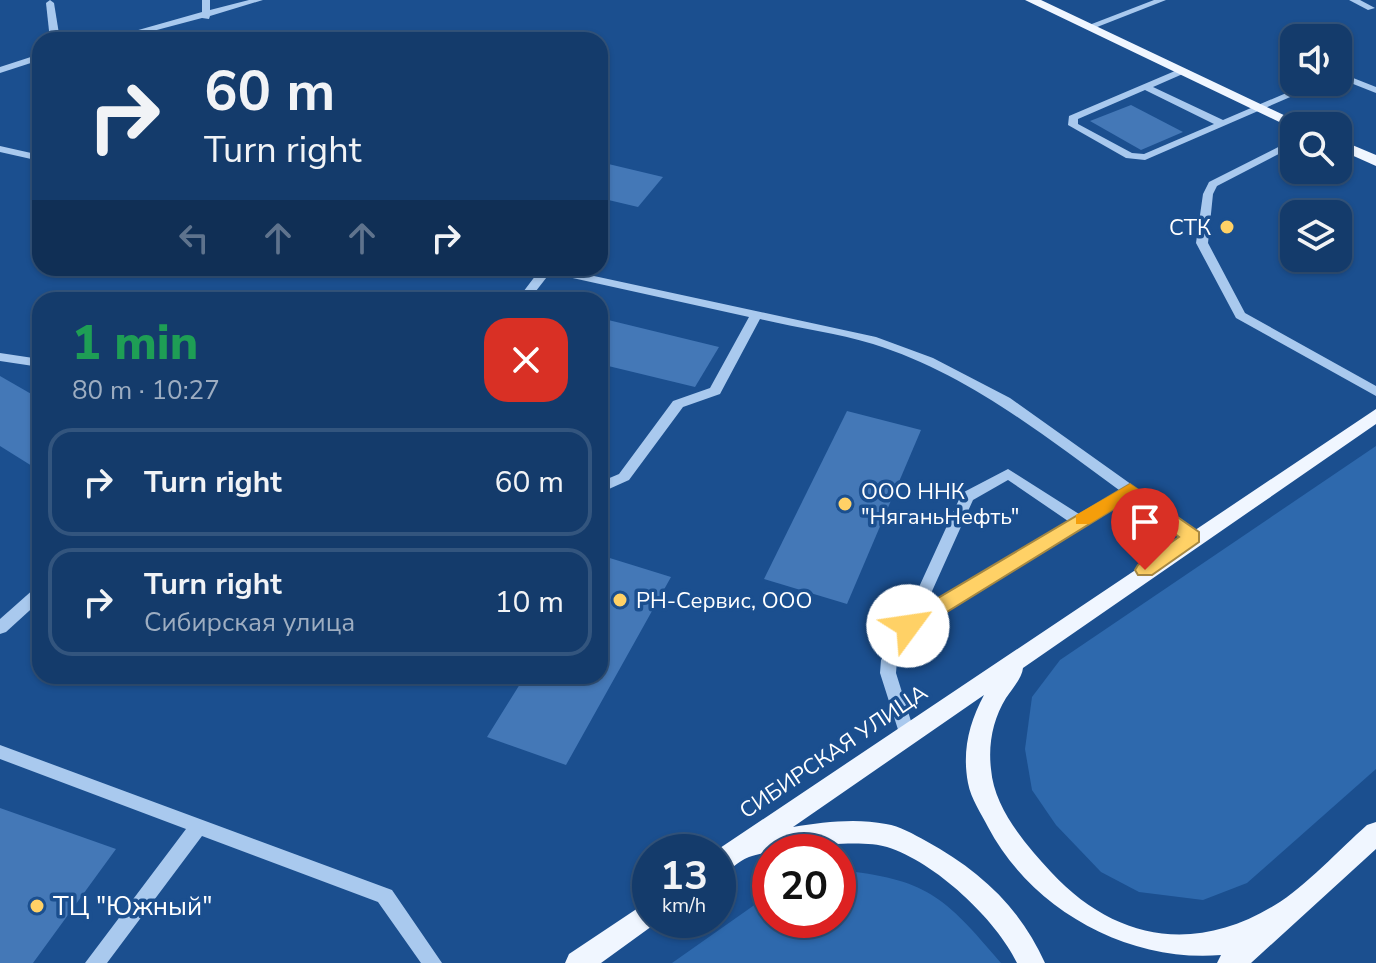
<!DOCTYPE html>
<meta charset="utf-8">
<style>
body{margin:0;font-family:"Nunito Sans",sans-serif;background:#1d4271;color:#f1f3f6;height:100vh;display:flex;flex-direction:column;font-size:30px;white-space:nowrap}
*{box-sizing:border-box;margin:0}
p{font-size:26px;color:#9dadc1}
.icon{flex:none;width:44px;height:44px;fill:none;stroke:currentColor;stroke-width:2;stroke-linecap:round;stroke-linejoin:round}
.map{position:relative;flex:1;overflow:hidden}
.panel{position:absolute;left:32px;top:292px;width:576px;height:392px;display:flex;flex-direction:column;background:#143b6b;border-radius:24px;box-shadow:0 2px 6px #0004,0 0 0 2px #33557e}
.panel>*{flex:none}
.guide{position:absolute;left:32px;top:32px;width:576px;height:244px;border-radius:24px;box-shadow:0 2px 6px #0004,0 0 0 2px #33557e;background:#143b6b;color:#f1f3f6;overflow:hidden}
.controls{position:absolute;left:1280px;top:24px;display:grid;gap:16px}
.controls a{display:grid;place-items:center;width:72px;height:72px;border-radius:16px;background:#143b6b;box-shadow:0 2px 6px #0004,0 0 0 2px #33557e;font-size:40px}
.speed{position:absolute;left:632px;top:834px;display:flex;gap:16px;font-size:40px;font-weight:700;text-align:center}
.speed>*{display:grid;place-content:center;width:104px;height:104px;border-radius:50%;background:#143b6b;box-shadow:0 2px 6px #0004,0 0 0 2px #33557e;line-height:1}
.speed small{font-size:20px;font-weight:400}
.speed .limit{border:12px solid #d22;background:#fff;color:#111}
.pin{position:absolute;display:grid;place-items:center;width:68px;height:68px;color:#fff;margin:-82px -34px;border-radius:50% 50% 50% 0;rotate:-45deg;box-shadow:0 0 8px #0007}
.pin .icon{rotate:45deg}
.me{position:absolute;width:88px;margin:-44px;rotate:59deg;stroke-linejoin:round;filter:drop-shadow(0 0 6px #0008)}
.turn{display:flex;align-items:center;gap:28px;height:168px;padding:0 40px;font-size:36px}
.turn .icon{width:104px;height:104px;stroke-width:2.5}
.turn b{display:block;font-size:56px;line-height:68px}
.lanes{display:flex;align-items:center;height:76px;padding:0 40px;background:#0003;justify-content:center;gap:40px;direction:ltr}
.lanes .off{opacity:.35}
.round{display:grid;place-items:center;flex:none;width:84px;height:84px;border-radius:24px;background:#1d4271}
.summary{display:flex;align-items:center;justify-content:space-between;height:136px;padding:0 40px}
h1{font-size:48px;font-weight:800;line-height:60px;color:#1e9e55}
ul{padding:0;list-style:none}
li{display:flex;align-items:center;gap:24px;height:108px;margin:0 16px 12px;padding:0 24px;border:4px solid #33557e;border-radius:24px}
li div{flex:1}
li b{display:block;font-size:30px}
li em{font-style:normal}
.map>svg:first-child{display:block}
.green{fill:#2e69ad}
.building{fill:#4478b7}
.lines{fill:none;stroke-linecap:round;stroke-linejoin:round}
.minor{fill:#a9c9ee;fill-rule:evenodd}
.major{fill:#f0f6ff;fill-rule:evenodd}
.route{fill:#ffd166;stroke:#a68842;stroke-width:2}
.slow{fill:#f59e0b}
.poi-dot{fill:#ffd166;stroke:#1b4f8f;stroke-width:3}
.labels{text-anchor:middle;stroke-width:7;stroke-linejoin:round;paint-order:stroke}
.poi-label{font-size:22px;fill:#fff;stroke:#1b4f8f;text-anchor:start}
.street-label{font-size:22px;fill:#fff;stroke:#1b4f8f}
.near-poi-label{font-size:26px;fill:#fff;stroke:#1b4f8f;text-anchor:start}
</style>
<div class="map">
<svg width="1376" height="963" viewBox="0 0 1376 963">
<rect width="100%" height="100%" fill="#1b4f8f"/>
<g class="green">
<path d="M1376,446V769L1247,883L1203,900L1139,892L1101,872L1056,825L1032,790L1025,749L1032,697L1060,660Z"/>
<path d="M838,870C927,879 944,896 1001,963H672L770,894V920H838Z"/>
</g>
<g class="building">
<path d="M1131,105L1183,132L1141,150L1090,121Z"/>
<path d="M600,162L663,177L638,207L600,198Z"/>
<path d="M600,318L719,347L695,387L600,364Z"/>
<path d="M0,376L40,399V471L0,446Z"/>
<path d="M847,411L921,430L847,604L764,579Z"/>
<path d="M600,555L671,577L566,765L487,737L525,676H600Z"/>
<path d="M0,808L116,849L33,963H0Z"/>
</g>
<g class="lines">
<g class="minor">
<path d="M50,0L54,3L60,40H50L46,3Z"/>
<path d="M202,0H210V10L249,0H263L210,16L209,19L202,18L119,40H103L202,12Z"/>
<path d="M1154,0H1166L1092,29L1084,27Z"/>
<path d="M1349,0H1360L1375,8L1368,10Z"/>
<path d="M40,54V60L0,73V67Z"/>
<path d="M1182,68L1185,69V73L1153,87L1223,120L1312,82H1325L1145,160L1126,158L1068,125L1069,116ZM1145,90L1214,124L1144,154L1132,153L1078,124V119Z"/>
<path d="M1338,72L1376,87V93L1338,78Z"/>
<path d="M1294,139V146L1217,186L1213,194L1208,243L1245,313L1376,386V396L1236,318L1196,243L1203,194L1209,182Z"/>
<path d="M0,146L40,155V161L0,152Z"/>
<path d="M535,268H557L876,337L933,358L1010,398L1135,487L1200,537L1198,541H1188L1129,497L914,630L897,660L896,673L915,734L913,739L907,741L901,739L880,673L881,660L903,622L962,493L1008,469L1079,514L1119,490C1042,434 966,373 873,344C837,333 797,328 760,319L720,394L683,407L629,480L600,493V482L619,474L673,401L710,388L749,317L550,273L529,300H517L539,271ZM1008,480L1068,521L924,609L973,500Z"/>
<path d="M0,353L40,359V367L0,361Z"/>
<path d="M40,586V601L6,632L0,634V619L35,588Z"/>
<path d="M0,745L392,890L442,963H421L378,902L202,836L107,963H85L186,829L0,759Z"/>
</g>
<g class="major">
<path d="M1025,0H1041L1307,126H1294V129Z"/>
<path d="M1338,139L1376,155V166L1338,149Z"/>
<path d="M1376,409V424L1023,668C1022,678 1012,689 1006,698C993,719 988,744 991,769C994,808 1025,844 1051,872C1115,941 1195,954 1275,905C1305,887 1340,849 1367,825L1376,822V849L1251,963H1217L1221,955C1125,963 1030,907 988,827C981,813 971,799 968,783C962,751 969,723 984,695L793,827C823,822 856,818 886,824C900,826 913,834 926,841C979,870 1020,907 1045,963H1017C996,919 935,862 887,847C860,838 775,848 749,857C738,861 730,871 718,876V852H714Z"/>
<path d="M650,900V920L659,921L601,963H565L569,954Z"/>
</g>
</g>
<path class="route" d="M1130,484L1199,532V542L1152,575H1138L1135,570L1138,565L1179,537L1130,499L916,631H901L898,626L901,620Z"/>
<path class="slow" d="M1130,484L1155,500V509H1142L1130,499L1089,524H1076V515Z"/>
<g class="poi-dot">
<circle cx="1227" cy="227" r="8"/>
<circle cx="845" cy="504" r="8"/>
<circle cx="620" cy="600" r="8"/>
<circle cx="37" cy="906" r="8"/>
</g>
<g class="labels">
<g class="poi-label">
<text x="1211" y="235" text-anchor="end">СТК</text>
<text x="861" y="499">ООО ННК<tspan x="861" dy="25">"НяганьНефть"</tspan></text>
<text x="636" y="608">РН-Сервис, ООО</text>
</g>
<g class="street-label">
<text transform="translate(833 751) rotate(-34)" y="8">СИБИРСКАЯ УЛИЦА</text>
</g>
<g class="near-poi-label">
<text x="53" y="915">ТЦ "Южный"</text>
</g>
</g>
</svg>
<div class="controls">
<a><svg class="icon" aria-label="sound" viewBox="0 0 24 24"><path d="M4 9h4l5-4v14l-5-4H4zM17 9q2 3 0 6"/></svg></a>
<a><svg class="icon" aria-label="search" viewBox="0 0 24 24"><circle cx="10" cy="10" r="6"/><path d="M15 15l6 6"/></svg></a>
<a><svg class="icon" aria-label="layers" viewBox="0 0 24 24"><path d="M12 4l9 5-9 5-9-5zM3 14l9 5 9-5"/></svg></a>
</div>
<div class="speed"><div>13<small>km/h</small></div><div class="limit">20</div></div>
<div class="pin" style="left:1145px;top:570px;background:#d93025"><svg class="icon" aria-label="arrive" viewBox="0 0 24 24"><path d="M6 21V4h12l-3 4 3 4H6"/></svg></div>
<svg class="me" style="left:908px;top:626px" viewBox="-20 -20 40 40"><circle r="19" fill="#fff"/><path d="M0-13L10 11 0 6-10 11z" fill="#ffd166"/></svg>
<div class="guide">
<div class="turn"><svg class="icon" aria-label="right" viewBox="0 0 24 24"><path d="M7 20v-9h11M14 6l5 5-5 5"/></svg><div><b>60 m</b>Turn right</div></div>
<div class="lanes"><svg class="icon off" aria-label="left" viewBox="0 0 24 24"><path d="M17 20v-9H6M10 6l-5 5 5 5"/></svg><svg class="icon off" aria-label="ahead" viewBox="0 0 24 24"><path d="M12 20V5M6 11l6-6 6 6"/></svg><svg class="icon off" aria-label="ahead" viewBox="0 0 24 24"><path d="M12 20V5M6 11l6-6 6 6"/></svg><svg class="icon" aria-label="right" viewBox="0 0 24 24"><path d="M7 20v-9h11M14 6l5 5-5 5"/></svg></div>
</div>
<section class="panel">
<div class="summary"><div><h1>1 min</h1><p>80 m · 10:27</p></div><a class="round" style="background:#d93025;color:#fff"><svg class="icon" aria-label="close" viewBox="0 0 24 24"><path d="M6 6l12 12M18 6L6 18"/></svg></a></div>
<ul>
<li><svg class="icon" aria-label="right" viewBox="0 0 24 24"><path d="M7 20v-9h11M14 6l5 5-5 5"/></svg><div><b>Turn right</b></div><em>60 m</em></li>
<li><svg class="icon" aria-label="right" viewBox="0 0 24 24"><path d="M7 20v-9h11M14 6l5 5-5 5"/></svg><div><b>Turn right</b><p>Сибирская улица</p></div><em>10 m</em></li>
</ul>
</section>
</div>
